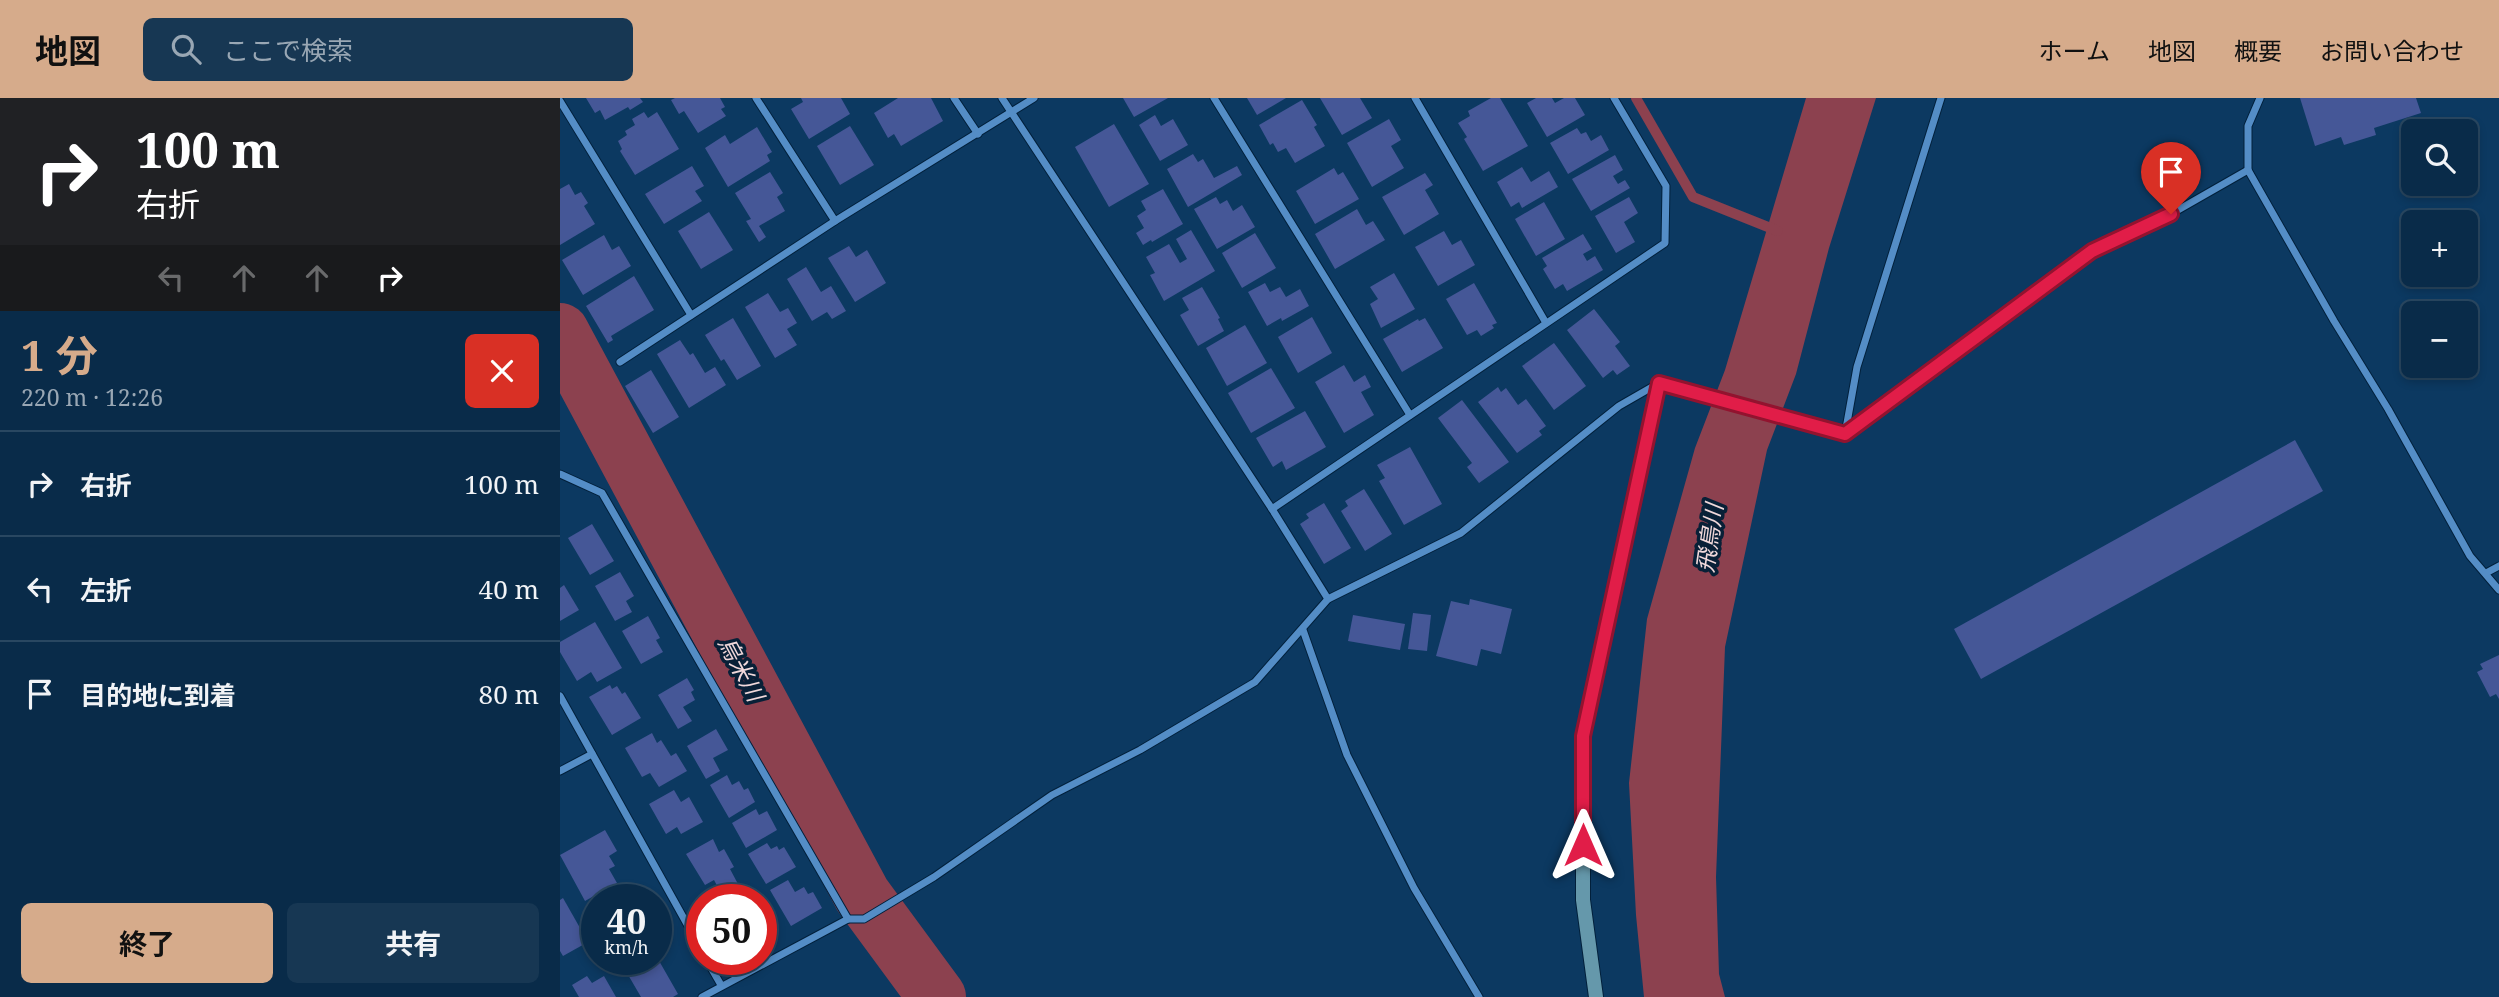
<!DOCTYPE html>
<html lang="ja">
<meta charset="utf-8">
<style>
body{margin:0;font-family:"Noto Serif","Noto Sans JP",serif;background:#173753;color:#f1f3f6;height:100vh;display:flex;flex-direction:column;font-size:26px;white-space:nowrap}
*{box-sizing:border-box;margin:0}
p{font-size:23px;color:#99a7b4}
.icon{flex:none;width:38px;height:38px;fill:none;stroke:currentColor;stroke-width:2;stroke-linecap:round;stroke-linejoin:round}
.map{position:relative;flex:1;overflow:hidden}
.sheet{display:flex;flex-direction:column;background:#092b49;width:560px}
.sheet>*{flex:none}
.hud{background:#202124;color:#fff;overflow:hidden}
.buttons{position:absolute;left:1841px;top:21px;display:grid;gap:14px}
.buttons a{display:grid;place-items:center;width:77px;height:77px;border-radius:10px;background:#092b49;box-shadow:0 4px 10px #0003,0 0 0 2px #294761;font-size:35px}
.speed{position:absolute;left:21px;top:786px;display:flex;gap:14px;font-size:35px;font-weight:700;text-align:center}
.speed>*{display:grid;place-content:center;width:91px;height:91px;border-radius:50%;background:#092b49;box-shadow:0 4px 10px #0003,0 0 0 2px #294761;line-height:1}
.speed small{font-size:18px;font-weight:400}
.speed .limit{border:10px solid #d22;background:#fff;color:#111}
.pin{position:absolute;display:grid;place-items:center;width:60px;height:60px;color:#fff;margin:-72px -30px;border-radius:50% 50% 50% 0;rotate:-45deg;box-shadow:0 0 7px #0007}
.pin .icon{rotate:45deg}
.me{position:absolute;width:77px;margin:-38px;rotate:0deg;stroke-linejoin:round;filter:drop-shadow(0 0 5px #0008)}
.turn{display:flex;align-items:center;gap:24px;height:147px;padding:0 21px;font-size:32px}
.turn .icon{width:91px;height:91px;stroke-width:2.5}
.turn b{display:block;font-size:49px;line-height:60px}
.lanes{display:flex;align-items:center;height:66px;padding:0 21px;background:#0003;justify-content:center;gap:35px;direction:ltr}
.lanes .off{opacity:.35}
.round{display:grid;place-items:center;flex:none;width:74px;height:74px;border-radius:10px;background:#173753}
.headline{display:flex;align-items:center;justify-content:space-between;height:119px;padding:0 21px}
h1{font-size:42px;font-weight:700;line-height:52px;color:#d6ab8b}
.action{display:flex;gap:14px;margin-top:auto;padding:14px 21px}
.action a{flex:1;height:80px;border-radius:10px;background:#d6ab8b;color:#111;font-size:28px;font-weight:700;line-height:80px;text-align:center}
.action a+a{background:#173753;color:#f1f3f6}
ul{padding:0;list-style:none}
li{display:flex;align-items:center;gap:21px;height:105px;padding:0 21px;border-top:2px solid #294761}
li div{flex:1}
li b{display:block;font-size:26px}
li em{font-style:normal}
header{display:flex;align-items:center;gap:42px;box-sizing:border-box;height:98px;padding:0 35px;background:#d6ab8b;color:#111}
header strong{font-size:33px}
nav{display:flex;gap:38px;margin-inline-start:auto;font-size:24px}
.search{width:490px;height:63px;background:#173753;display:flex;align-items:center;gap:18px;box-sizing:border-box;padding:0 24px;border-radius:10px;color:#99a7b4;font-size:26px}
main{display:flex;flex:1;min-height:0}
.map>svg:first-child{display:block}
.water{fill:#8c414f}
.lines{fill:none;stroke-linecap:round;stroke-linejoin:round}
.stream{stroke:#8c414f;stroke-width:10}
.river{stroke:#8c414f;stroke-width:58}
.building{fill:#455797}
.minor-casing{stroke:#02203b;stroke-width:9}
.secondary-casing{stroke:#02203b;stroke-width:16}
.minor{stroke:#548dc6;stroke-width:7}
.secondary{stroke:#6598ab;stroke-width:14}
.route-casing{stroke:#92132f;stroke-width:18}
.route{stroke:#e11d48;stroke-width:12}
.labels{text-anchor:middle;stroke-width:7;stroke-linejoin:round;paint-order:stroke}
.water-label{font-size:23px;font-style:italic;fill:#f1d9db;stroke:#082037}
</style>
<header>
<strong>地図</strong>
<div class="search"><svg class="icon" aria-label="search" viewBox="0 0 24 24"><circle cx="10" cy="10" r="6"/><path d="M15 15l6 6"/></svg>ここで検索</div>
<nav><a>ホーム</a><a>地図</a><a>概要</a><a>お問い合わせ</a></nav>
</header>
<main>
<section class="sheet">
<div class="hud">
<div class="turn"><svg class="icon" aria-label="right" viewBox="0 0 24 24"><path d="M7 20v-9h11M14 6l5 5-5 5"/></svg><div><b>100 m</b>右折</div></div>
<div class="lanes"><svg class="icon off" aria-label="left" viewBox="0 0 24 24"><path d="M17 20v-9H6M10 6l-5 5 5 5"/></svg><svg class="icon off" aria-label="ahead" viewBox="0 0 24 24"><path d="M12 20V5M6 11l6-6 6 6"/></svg><svg class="icon off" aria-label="ahead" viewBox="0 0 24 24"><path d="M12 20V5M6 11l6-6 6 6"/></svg><svg class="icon" aria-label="right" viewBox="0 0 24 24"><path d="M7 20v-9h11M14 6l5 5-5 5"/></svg></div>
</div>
<div class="headline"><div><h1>1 分</h1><p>220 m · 12:26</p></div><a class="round" style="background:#d93025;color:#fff"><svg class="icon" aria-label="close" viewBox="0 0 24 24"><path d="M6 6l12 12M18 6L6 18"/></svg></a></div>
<ul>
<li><svg class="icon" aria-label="right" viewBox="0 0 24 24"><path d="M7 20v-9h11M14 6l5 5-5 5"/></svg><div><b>右折</b></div><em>100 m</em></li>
<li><svg class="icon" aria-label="left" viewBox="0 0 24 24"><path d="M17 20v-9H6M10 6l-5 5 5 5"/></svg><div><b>左折</b></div><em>40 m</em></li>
<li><svg class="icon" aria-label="arrive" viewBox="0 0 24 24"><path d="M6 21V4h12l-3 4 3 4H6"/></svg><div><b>目的地に到着</b></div><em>80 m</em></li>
</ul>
<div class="action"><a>終了</a><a>共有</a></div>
</section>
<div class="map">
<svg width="1939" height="899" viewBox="0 0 1939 899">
<rect width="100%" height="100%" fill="#0c3961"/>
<path class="water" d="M1246,0H1316L1269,150L1236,276L1207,352L1165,549L1156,779L1159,876L1165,899H1084L1076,817L1069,685L1087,521L1135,350L1165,272Z"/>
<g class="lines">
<path class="stream" d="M1076,0L1133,99L1218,133"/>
<path class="river" d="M0,234L302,797L377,899"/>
</g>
<g class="building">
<path d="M26,0H80L83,4L70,12L68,9L45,22L40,12L35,15Z"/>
<path d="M115,0H160L165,9L161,11L166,18L138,35L124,13L119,16L111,2Z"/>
<path d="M241,0H281L290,16L249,41L231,11L243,4Z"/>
<path d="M338,0H371L383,23L341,48L334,36L328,40L314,15Z"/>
<path d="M563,0H608L574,19Z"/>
<path d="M687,0H726L697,17Z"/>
<path d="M760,0H800L812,20L782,37Z"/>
<path d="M931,0H940L968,48L923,73L904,41L907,39L898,25L910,18L908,13Z"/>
<path d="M976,0H992L995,5L1004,0H1015L1025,17L987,39L967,5Z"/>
<path d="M1740,0H1856L1861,15L1814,30L1816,37L1784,47L1781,39L1755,48Z"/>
<path d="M742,2L757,27L754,29L765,48L735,65L726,50L718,54L713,45L710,47L699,27Z"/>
<path d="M84,14L88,20L97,14L119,51L75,77L60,53L62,51L58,43L67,37L65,33L75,27L72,21Z"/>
<path d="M595,17L601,28L613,21L628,47L600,63L579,27Z"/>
<path d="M829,21L841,42L831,48L844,70L812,89L787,45Z"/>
<path d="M554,26L589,86L549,109L515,49Z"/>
<path d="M290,28L314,67L280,87L257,48Z"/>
<path d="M197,29L212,54L207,57L210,63L168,89L145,50L165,37L170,46Z"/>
<path d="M1017,30L1021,36L1026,34L1031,43L1041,37L1049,52L1008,76L990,45Z"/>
<path d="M633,56L638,64L643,61L654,80L677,68L682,77L628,109L607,71Z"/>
<path d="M1055,57L1063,72L1053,78L1058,86L1065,82L1070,90L1031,113L1012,81Z"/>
<path d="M132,68L144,88L135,93L142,103L104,126L85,96Z"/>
<path d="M962,69L971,84L989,73L998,89L962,110L959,104L951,109L937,84Z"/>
<path d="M774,70L778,77L783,74L799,101L755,126L736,93Z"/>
<path d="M210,74L223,95L217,99L225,113L199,128L206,139L199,144L186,123L191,121L175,95Z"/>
<path d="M865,75L873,87L865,92L879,116L844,137L822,99Z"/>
<path d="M9,86L15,97L21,94L28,105L24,108L35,126L0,147V91Z"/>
<path d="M603,91L623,126L592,144L591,142L583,147L576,135L584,130L577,118L586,112L581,103Z"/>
<path d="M656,99L660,106L667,102L673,113L682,107L695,129L657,151L634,111Z"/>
<path d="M1069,99L1078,115L1064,124L1075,144L1056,155L1035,118Z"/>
<path d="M984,104L1005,141L976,158L955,121Z"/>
<path d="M797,111L806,127L813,123L825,142L775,171L755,136Z"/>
<path d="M149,114L173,152L141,171L118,133Z"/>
<path d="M631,132L655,173L604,203L590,177L595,175L586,159L609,146L620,165L627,161L616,141Z"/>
<path d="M884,133L892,147L901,142L915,167L878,188L855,149Z"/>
<path d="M695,135L716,170L682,190L662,155Z"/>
<path d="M1023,136L1032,151L1023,156L1027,163L1035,158L1043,172L1007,193L1003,186L995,191L983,171L987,168L982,160Z"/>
<path d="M44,137L52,152L59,148L71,168L23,197L2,162Z"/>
<path d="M289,148L296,159L307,152L326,185L295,204L268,160Z"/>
<path d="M246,169L261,194L271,188L286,213L272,221L267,214L252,223L227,181Z"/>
<path d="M834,175L855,211L821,230L810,206L818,201L810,189Z"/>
<path d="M74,178L94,212L51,238L53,242L48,245L26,208Z"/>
<path d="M705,185L710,194L720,189L726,199L740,191L749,208L722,223L721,220L707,228L688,194Z"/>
<path d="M914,185L937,225L932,227L934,230L921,238L917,232L907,237L886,201Z"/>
<path d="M642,189L660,220L658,221L664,233L638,248L620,217L629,212L622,200Z"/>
<path d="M208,195L220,214L228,210L237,225L227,231L237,247L215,260L185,209Z"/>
<path d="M1034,211L1060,244L1055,248L1070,268L1057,277L1053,272L1043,280L1007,232Z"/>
<path d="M752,219L772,255L738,275L718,239Z"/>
<path d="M173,220L201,268L177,282L164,261L161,263L145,237Z"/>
<path d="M865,220L883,250L842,274L823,241L858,221L859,223Z"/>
<path d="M685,227L707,265L667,288L646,250Z"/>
<path d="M120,242L130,257L133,255L145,275L155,269L166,287L129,310L97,256Z"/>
<path d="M994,245L1026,288L994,312L962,268Z"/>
<path d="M784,267L794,284L805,277L811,289L801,294L814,317L784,335L755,284Z"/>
<path d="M711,270L735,310L691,335L668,295Z"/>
<path d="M91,272L119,319L93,335L65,288Z"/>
<path d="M938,289L941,294L946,290L958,307L966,301L986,328L979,333L982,337L957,355L918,304Z"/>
<path d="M902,302L949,364L919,385L907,369L912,365L878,320Z"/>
<path d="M745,313L766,349L726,372L722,363L713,369L696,340Z"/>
<path d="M1735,342L1763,393L1421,581L1394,531Z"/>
<path d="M850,349L882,406L844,427L819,383L825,380L817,367Z"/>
<path d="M804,391L832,436L805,453L781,413L788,408L785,403Z"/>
<path d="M764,405L791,450L764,466L740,426L749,420L746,416Z"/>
<path d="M32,426L54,463L30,477L8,440Z"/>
<path d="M60,474L74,498L66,503L72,514L55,523L35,488Z"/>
<path d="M4,487L19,512L0,523V490Z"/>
<path d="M910,501L952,511L941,556L921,551L917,568L876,558L891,503L909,507Z"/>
<path d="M853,515L871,517L867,553L848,551Z"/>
<path d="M793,517L845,526L840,552L788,543Z"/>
<path d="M88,518L100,540L96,542L103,554L81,566L62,533Z"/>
<path d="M35,524L62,570L37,584L31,574L17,583L0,554V544Z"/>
<path d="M1939,557V601L1936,596L1930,599L1917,574L1923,571L1920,566Z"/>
<path d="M127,580L134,592L131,594L135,602L123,609L132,623L118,631L98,597Z"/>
<path d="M50,587L52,591L57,588L62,596L65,594L81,620L52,637L29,599Z"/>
<path d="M156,631L168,652L153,660L160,673L146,681L127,648Z"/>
<path d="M92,635L97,645L101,642L111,658L116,655L127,673L99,689L90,675L82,679L65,650Z"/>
<path d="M167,677L172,687L179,683L184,692L188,690L195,704L169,720L150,687Z"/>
<path d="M114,692L121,704L129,699L143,724L121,736L117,729L106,736L89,706Z"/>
<path d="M196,711L199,717L207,713L217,732L186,750L172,725Z"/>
<path d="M45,732L57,753L49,758L55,768L49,771L57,785L25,803L0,757Z"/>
<path d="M153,741L159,754L164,751L174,769L170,771L178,786L161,795L154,782L145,787L126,756Z"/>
<path d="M207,745L211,751L217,748L219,752L224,749L236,769L206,786L188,756Z"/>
<path d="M228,782L235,794L244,789L248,796L253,794L262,810L231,828L210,792Z"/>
<path d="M3,800L28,844L3,858L0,853V802Z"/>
<path d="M64,861H89L91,863L98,861L118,896L113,899H81L60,863Z"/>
<path d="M27,878L32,885L44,878L56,899H19L12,887Z"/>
</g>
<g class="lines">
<defs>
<g id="minor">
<path d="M196,0L275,123"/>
<path d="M394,0L418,36"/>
<path d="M442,0L712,411L768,501"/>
<path d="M654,0L850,317"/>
<path d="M855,0L986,225"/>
<path d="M1700,0L1688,28V72L1774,223L1828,311L1910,458L1939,492"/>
<path d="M0,3L131,217"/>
<path d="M60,264L275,123L474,0"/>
<path d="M1285,336L1297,269L1381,0"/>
<path d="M0,376L42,395L288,821"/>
<path d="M712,411L1105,145L1106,88L1054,0"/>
<path d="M1926,475L1939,468"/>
<path d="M743,532L787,657L854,790L919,899"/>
<path d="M0,598L142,853"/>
<path d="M0,673L32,656"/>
<path d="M146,861L161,887"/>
<path d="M142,899L288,821H304L374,779L492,697L580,652L695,584L768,501L901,435L1059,308L1099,285L1285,336L1532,153L1611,116L1688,72"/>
</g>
<path id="secondary" d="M1036,899L1023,802V638L1099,285"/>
</defs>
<use href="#minor" class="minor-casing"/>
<use href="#secondary" class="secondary-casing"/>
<use href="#minor" class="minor"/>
<use href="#secondary" class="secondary"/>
</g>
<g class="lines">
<defs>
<path id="route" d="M1023,747V638L1099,285L1285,336L1532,153L1611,116"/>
</defs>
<use href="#route" class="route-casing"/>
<use href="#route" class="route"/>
</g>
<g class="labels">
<g class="water-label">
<text transform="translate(1150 440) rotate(-82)" y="8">飛鳥川</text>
<text transform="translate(181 571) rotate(62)" y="8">烏米川</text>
</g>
</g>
</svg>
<div class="buttons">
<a><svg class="icon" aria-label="search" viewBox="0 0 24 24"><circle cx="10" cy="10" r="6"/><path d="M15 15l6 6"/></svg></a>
<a>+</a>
<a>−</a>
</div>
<div class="speed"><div>40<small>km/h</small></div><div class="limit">50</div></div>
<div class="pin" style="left:1611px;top:116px;background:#d93025"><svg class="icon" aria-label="arrive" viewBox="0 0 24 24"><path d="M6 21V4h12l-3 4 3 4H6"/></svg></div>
<svg class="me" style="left:1023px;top:747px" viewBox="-20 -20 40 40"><path d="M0-17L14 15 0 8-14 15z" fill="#e11d48" stroke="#fff" stroke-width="4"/></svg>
</div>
</main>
